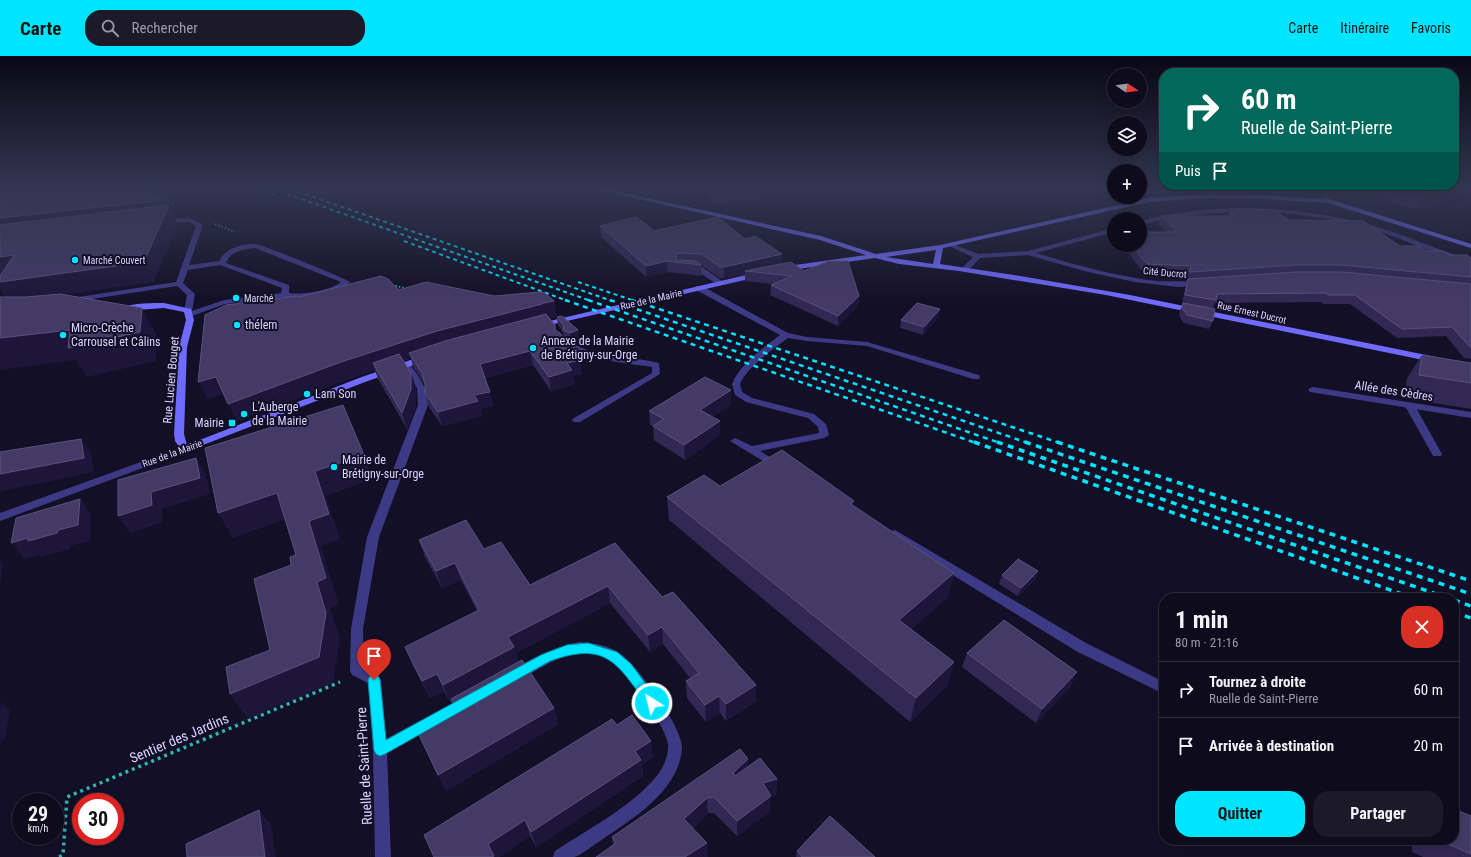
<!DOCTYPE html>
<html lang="fr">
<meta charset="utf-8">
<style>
body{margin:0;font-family:"Roboto Condensed",sans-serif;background:#1c1929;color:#f1f3f6;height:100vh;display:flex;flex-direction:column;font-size:15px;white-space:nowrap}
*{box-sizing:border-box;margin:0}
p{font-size:13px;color:#9b9ba3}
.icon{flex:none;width:22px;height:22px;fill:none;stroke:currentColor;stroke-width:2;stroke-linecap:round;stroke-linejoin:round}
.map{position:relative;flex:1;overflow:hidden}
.panel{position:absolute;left:1159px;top:537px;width:300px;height:252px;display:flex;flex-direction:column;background:#0e0b1c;border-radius:16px;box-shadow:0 4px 16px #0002,0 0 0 1px #2e2b3b}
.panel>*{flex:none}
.guide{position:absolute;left:1159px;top:12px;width:300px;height:122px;border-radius:16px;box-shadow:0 4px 16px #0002,0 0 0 1px #2e2b3b;background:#00695c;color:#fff;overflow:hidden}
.needle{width:26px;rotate:103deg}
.controls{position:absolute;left:1107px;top:12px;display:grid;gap:8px}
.controls a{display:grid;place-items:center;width:40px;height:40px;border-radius:50%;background:#0e0b1c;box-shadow:0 4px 16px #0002,0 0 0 1px #2e2b3b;font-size:20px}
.speed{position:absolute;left:12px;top:737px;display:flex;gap:8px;font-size:20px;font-weight:700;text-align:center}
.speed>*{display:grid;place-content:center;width:52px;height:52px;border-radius:50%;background:#0e0b1c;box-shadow:0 4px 16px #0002,0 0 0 1px #2e2b3b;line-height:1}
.speed small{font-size:10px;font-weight:400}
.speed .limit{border:6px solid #d22;background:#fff;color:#111}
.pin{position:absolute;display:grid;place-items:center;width:34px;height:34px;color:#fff;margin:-41px -17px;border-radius:50% 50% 50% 0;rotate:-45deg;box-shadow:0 0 4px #0007}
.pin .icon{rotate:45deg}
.me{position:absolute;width:44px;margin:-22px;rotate:324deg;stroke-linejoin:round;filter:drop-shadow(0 0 3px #0008)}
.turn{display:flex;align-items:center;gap:14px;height:84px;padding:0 16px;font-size:18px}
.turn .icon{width:52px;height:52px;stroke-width:2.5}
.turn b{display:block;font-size:28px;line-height:34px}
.then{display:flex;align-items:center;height:38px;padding:0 16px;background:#0003;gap:8px;font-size:15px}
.round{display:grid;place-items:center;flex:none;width:42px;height:42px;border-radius:16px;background:#1c1929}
.head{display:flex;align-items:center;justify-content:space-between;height:68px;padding:0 16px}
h1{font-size:24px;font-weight:700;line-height:30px}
.button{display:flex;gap:8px;margin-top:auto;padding:8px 16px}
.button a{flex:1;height:46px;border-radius:16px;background:#00e5ff;color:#111;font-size:16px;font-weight:700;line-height:46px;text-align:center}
.button a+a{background:#1c1929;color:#f1f3f6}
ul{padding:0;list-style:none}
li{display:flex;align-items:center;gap:12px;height:56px;padding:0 16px;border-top:1px solid #2e2b3b}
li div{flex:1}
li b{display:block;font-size:15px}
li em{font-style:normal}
header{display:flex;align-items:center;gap:24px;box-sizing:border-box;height:56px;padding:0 20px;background:#00e5ff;color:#111}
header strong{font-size:19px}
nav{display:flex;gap:22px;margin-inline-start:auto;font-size:14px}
.search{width:280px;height:36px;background:#1c1929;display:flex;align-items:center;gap:10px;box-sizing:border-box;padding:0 14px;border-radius:16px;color:#9b9ba3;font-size:15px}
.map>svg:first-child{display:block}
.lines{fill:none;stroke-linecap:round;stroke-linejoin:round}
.path-far1{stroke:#2fb8b0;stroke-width:1.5;stroke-dasharray:1.5 2;stroke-linecap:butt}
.path{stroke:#2fb8b0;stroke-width:3.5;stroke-dasharray:3 4;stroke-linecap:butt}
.service{fill:#3d3a85;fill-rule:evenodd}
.minor{fill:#3d3a85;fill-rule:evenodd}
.secondary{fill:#6f6bff;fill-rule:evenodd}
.rail-far2{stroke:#00e5ff;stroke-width:2;stroke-dasharray:4 3.5;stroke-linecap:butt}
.rail-far1{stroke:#00e5ff;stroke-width:2.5;stroke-dasharray:5 4.5;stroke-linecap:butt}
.rail{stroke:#00e5ff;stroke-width:3.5;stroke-dasharray:6 5.5;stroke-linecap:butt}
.wall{fill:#312854}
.shaded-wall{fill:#1d163a}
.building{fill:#433a66;stroke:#5a527e}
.route{fill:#00e5ff;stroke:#0095a6}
.poi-dot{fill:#00e5ff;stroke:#130f26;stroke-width:1.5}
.labels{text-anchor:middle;stroke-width:4;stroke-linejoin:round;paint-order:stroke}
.far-poi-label{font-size:10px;fill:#d9d4ff;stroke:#130f26;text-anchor:start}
.far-street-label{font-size:10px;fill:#d9d4ff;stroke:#130f26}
.poi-label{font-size:12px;fill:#d9d4ff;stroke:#130f26;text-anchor:start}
.street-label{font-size:12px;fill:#d9d4ff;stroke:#130f26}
.near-street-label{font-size:14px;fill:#d9d4ff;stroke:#130f26}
</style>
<header>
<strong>Carte</strong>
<div class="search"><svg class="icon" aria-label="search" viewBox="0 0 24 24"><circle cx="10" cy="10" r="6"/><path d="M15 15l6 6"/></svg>Rechercher</div>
<nav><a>Carte</a><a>Itinéraire</a><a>Favoris</a></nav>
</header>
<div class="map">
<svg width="1471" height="801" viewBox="0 0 1471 801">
<rect width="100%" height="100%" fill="#130f26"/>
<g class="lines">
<g class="path-far1">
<path d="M147,133L173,148"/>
<path d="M1361,138L1378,133"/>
<path d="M215,168L235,176"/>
<path d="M392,229L409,233"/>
</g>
<path class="path" d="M59,801L63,799L67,741L340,626"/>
<g class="service">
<path d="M190,162L203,169L189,209L219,205C225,192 243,187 256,188C263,189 345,222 350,226L341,234L301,243L285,241L225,248L189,261H186L185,259L187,257L184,255L187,239L177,230L72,246L68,244L72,242L176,226L196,170L189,166L164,167L161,165L164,163ZM255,192L341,226C329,235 304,239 289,237V229L226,207C230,195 244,193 255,192ZM220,209L282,232L281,237L224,244L192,255L195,238L183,227L188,214Z"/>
<path d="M686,210L702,211L725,227L721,229H718L697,215L686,214Z"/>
<path d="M696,230H702L788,277L807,281L867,286L979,319L980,321L979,323H973L867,290L807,285L788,282C773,293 747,311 740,328L742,336L752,342L814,358L826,368L829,379L824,382L760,395L784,410L783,412H775L730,385L735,382L752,390L819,377L818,371L808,362L746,346L735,339L732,328C740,308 763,292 780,279L696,234Z"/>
<path d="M559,283C567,281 577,291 585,293C609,302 635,301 659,307L660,318L580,366H574L572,364L574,362L652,317V311C620,306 586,304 559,287L558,285Z"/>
<path d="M1410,347L1415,350L1442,398L1441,400H1433L1432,398L1405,350Z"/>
<path d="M895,474L1086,587L1164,626V638L1076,595L891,481L889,478L891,475Z"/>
</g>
<g class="minor">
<path d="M1324,133H1330L1328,141L1332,145L1331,146H1327L1322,141Z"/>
<path d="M1244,152C1281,153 1319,157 1356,165C1395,175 1433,191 1471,205V209C1438,200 1407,184 1374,174C1298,151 1216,150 1140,169V165C1175,156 1208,152 1244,152Z"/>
<path d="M1114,172V176L1036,197C1075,209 1115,220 1156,225C1166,226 1196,224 1202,228L1198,230L1178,231L1135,226L1088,216L1028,199L980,202L968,215H965L961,213L973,201L947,189L952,188L979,198L1028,195Z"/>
<path d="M406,306L409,307C419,321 428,332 428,349L379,481L363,573L364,612L379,620L381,624L386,683L460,643L465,641L470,643L472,647L470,651L387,697L391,801H375L373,694L368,627L352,619L350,615L351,573L367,481L418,349L417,332L402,309Z"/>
<path d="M1313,331L1471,356V362L1310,336L1308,334L1310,332Z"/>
<path d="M185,390L190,393L188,395L0,465V457Z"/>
<path d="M580,586C593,587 607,589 618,596C636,607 684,672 682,693C678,736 632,763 600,785C593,789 582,799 574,801C568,801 560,801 553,801L555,795C587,774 640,746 661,714C665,707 669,697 668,688C666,670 625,614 609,604C603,600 596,598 589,597C561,594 541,615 516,624L511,622L509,618L511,614C533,602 555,590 580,586Z"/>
</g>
<g class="secondary">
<path d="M594,133H605L821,180L876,198L940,189L1149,142L1207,138L1262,139L1329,143L1471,188V192L1328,147L1262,143L1207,142L1149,146L943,192L940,208L1014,219L1130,239L1436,301L1437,303L1436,305L1433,306L1106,239L959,215L899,208L875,202L784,215H781V211L866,199L820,184ZM936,194L933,208L886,201Z"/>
<path d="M759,216H762V220L541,271L537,269L541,267Z"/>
<path d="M164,247L191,253L194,264L187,291L184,378L187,389L359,322L422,300H428L429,302L428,304L365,326L185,396L182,395L175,385L174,378L179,291L186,264L184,256L164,252L123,255L119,253C127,247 154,247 164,247Z"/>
</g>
<g class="rail-far2">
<path d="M257,133L278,140"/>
<path d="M273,133L591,245"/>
<path d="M291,133L612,245"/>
<path d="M404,185L568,245"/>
<path d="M578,226L635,245"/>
</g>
<g class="rail-far1">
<path d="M565,244L976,387"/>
<path d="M588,244L1000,387"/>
<path d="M610,244L1028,387"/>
<path d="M632,244L1060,387"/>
</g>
<g class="rail">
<path d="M974,386L1413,542"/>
<path d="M997,386L1448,542"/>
<path d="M1025,386L1471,538"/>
<path d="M1057,386L1471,525"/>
<path d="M1454,544L1471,550"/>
<path d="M1454,556L1471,562"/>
</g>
</g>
<g class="wall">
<path d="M708,133H759V144L711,147Z"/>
<path d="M1369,133H1471V137L1417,154L1379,141L1382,137Z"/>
<path d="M1235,153L1288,164L1400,190L1450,199L1471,202V303L1464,302L1446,280L1397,282L1350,248H1323L1321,246L1215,247L1213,252V265L1209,273L1184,267L1179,260L1180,255L1183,248H1182L1185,232L1187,225H1186L1187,218L1144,217L1122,189H1140L1166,176L1158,168L1161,160H1227L1229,156H1234Z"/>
<path d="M600,170L745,183L782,198V208L804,215L859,240L858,250L838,270L770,239L771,229L773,228L745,225V218L724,222H720L701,209L702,220L668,216L646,221L601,181Z"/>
<path d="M399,234L554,245L557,261L549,262L555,269L556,275L582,318L573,320L575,328L551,335L533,309L485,322L493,350L480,353L482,360L442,370L429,351L425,337V329L413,311L411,302L403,305L411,317L416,332V349L407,373L378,323L375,314L348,323L237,365L224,338L207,343L299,241Z"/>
<path d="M940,253L938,261L923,279L900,272L901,264Z"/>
<path d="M557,261L580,282L571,284L564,282L563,276L558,269Z"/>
<path d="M1422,299L1471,307V353L1404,342L1407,322Z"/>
<path d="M731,348L712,361L720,379L685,404L654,384L653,370L650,369L649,355Z"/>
<path d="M720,430L854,450L954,517L948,541L911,573L948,629L910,666L669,464L667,441Z"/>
<path d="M419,484L484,493L530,529L615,487L756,645L726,665L720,657L706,666L687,642L686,625L690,622L663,588L650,596L610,547L516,597L518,606L554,652L558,668L446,735L418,677L456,656L452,645L450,646L444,635L430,642L412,608L405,591L477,555L461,524L442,532L425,501Z"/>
<path d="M1038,515L1035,524L1018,540L999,528L1002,519Z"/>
<path d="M967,597L1071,630L1036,667L962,611Z"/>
<path d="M617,669L653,701L642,709L643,720L536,791L530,780L499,801H434Z"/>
<path d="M748,711L777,723L776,739L770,741V756L737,780L714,757H708L693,772L613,789L612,781Z"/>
<path d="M1471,760V801H1423L1412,796V784H1454Z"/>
<path d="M797,795L875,801H796Z"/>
</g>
<g class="shaded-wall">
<path d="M1437,133H1471V137L1417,154L1428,136Z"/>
<path d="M162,144L167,154L169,149L178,168L154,226L9,247L0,233V226L144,206L0,182V162Z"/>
<path d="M679,197V206H677V199Z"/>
<path d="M782,198V210L745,215V218L724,222V211Z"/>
<path d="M14,199L0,223V201Z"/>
<path d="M667,205L668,216L646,221V210Z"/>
<path d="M859,240L858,250L838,270V260Z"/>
<path d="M554,245L557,261L547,262L409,297L411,302L376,313L373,307L375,314L348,323L237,365L228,348L341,306L437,275L544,247Z"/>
<path d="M142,252L157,280L156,305L87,321L76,304L0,314V282Z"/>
<path d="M940,253L938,261L923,279L924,271Z"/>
<path d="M578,274L580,282L571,284L570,277Z"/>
<path d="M530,295L533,309L484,322L480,308Z"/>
<path d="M580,304L582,318L573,320L575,328L551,335L549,321L567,307Z"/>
<path d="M411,317L416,332V349L407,373L402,357Z"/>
<path d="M216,321L225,338L207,343L198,326Z"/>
<path d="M731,334V348L701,368L700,354Z"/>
<path d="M490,336L493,350L480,353L482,360L442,370L438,356L474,339Z"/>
<path d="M720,365V379L685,404L684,389Z"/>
<path d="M81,383L91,397L94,416L2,435L0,438V418Z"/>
<path d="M364,399L373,423L326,440L340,483L321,490L339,548L330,552L340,582L333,627L248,663L230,638L319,601L317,526L309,465L315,415Z"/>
<path d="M196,402L206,418L210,438L162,453L163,466L130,477L118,460L151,436Z"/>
<path d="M277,437L289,462L233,482L218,457Z"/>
<path d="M80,443L91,459L90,485L70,490V493L41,501L39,499L24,503L11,487L28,482Z"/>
<path d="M0,505L3,509L0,529Z"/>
<path d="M455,507L461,524L442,532L436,515Z"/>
<path d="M1038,515L1035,524L1018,540L1021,532Z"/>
<path d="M954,517L948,541L894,588L899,564Z"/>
<path d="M608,530L610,547L516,597L519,608L450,646L443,629L508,581Z"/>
<path d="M662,571L663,588L650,596L648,579Z"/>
<path d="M954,606L948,629L910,666L916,642Z"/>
<path d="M1077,616L1071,630L1036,667L1042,653Z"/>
<path d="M437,618L444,635L430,642L422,625Z"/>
<path d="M756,629V645L726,665V648Z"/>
<path d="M719,640L720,657L706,666L705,649Z"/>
<path d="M1,646L10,655L5,683L0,685V650Z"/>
<path d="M554,652L558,668L446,735L438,719Z"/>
<path d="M651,685L653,701L642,709L643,720L536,791L531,776L635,695Z"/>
<path d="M748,703V719L733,733V717Z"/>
<path d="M777,723L776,739L770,741V756L737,780V765L763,727Z"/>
<path d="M707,742L708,757L686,778L684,763Z"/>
<path d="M259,754L271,769L276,801H265Z"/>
<path d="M525,764L530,780L499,801H492L488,788Z"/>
<path d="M707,787L708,801H685Z"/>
</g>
<g class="building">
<path d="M0,133H144L162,144L0,162Z"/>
<path d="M710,133H735L711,134Z"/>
<path d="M1419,133H1437L1428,136Z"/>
<path d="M169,149L144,206L0,226V220L14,199L0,201V169Z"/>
<path d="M1235,153L1276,154L1288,164L1363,165L1400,190H1419L1426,195H1443L1450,199H1467L1471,202V221L1342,209H1296L1189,216L1191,210L1147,208L1131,189H1140V176H1177L1161,160H1233L1229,156H1238Z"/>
<path d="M636,161L654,175L718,161L745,183L755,180L782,198L724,211H720L702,198L679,197L677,199V204L696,205L701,209L667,205L646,210L600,170Z"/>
<path d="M829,205H848L859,240L838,260L771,229L792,220L745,215L791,206L804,215Z"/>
<path d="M1296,216H1342L1471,228V292L1452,271L1402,273L1355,239H1328L1326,237L1217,238L1216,244L1185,239L1188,223Z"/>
<path d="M381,220L388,223L399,234L426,226L494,240L540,236L545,237L554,245L544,247L542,248L437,275L341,306L228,348L216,321L198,326L205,259L226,249L297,240L299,241Z"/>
<path d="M60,238L142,252L140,276L68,292L70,274L0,282V241H26Z"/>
<path d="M917,247L940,253L924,271L901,264Z"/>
<path d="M1183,247L1215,253L1213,265L1187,259L1182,252Z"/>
<path d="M546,258L555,269V274L560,277L580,304L567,307L572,314L549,321L530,295L480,308L490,336L474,339L478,345L438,356L425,337V328L422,317L409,297L445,285Z"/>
<path d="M562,260L578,274L570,277L563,274L564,270L557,261Z"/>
<path d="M399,298L411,317V333L402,357L373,307Z"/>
<path d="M1422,299L1471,307V327L1419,319Z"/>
<path d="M705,321L731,334L700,354L720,365L684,389L653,370L664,363L649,355Z"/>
<path d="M343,349L364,399L315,415L329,458L309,465L326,522L317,526L326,557L319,601L230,638L226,611L270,594L254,523L291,509L290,501L296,499L277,437L218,457L205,392Z"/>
<path d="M81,383L84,402L0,418V396Z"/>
<path d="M782,394L854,445L851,448L954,517L899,564L954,606L916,642L667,441L704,419L720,430Z"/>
<path d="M196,402L200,422L151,436L152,449L118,460V424Z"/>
<path d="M80,443L78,469L58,474L57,477L28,485V482L11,487L16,462Z"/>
<path d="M466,464L484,493L501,486L530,529L615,487L662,541L673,536L756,629L726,648L719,640L705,649L686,625L699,617L662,571L648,579L608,530L508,581L514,591L443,629L437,618L422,625L405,591L479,554L455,507L436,515L419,484Z"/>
<path d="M1018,503L1038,515L1021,532L1002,519Z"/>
<path d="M1004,564L1077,616L1042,653L967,597Z"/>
<path d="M522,604L554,652L438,719L418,677L457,655L451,643Z"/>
<path d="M632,659L651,685L635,695L641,704L531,776L525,764L488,788L494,800L492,801H434L424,779L612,663L617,669Z"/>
<path d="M740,693L748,703L733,717L735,720L760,702L777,723L763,727L771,740L737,765L714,741L707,742L684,763L707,787L685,801H596L616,787L612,781Z"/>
<path d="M1454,753L1471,760V798L1439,784H1454Z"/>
<path d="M259,754L265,801H187L186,788Z"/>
<path d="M830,760L875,801H802L797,795Z"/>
</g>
<linearGradient id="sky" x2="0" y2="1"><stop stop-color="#0a0815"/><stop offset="0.54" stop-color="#333752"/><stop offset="1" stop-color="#333752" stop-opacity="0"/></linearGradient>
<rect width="1471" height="245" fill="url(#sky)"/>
<path class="route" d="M588,587L617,596L631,608L657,643L658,647L657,650L652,652L648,650C617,607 607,585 550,605L385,698L380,700L376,698L374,694L368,624L370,620L374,619L378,620L380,624L386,684L541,599L567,589Z"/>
<g class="poi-dot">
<circle cx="75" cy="204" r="4"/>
<circle cx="236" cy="242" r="4"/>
<circle cx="237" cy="269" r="4"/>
<circle cx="63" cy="279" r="4"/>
<circle cx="533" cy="292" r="4"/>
<circle cx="307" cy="338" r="4"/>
<circle cx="244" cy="358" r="4"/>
<rect x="228" y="363" width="8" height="8" rx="2"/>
<circle cx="334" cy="411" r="4"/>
</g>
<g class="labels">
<g class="far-poi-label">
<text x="83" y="208">Marché Couvert</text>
<text x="244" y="246">Marché</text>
</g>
<g class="far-street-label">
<text transform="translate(1165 216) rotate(5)" y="4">Cité Ducrot</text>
<text transform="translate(651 243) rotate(-13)" y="4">Rue de la Mairie</text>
<text transform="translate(1252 256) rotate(13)" y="4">Rue Ernest Ducrot</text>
<text transform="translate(172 397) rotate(-20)" y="4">Rue de la Mairie</text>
</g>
<g class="poi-label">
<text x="245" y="273">thélem</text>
<text x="71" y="276">Micro-Crèche<tspan x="71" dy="14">Carrousel et Câlins</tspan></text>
<text x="541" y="289">Annexe de la Mairie<tspan x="541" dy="14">de Brétigny-sur-Orge</tspan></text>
<text x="315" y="342">Lam Son</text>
<text x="252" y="355">L'Auberge<tspan x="252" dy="14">de la Mairie</tspan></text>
<text x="224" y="371" text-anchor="end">Mairie</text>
<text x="342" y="408">Mairie de<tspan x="342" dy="14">Brétigny-sur-Orge</tspan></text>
</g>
<g class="street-label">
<text transform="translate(171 324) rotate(-85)" y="4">Rue Lucien Bouget</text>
<text transform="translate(1394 335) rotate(9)" y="4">Allée des Cèdres</text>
</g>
<g class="near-street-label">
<text transform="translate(179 682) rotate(-23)" y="5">Sentier des Jardins</text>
<text transform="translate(364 710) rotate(-93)" y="5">Ruelle de Saint-Pierre</text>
</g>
</g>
</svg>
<div class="controls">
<a><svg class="needle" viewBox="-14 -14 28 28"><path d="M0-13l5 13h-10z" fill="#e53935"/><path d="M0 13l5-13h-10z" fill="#9b9ba3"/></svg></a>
<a><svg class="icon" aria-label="layers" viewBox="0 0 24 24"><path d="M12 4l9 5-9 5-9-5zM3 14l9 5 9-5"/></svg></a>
<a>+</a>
<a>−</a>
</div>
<div class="speed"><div>29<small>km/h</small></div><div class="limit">30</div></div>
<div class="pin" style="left:374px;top:624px;background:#d93025"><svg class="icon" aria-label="arrive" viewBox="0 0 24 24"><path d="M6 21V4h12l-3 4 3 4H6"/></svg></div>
<svg class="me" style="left:652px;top:647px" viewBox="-20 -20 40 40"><circle r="17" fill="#00e5ff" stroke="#fff" stroke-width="3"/><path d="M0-11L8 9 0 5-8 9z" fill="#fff"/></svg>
<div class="guide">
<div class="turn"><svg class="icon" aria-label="right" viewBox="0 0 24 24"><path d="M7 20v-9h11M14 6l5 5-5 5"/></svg><div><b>60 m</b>Ruelle de Saint-Pierre</div></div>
<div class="then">Puis<svg class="icon" aria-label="arrive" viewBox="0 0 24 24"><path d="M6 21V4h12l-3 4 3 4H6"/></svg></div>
</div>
<section class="panel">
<div class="head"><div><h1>1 min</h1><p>80 m · 21:16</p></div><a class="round" style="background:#d93025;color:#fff"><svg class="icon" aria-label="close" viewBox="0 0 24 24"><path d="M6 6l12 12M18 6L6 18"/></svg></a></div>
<ul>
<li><svg class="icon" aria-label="right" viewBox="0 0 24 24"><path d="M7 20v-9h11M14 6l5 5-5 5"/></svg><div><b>Tournez à droite</b><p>Ruelle de Saint-Pierre</p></div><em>60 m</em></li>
<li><svg class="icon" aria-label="arrive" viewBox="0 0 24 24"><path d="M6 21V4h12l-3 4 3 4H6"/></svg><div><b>Arrivée à destination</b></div><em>20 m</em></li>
</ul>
<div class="button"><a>Quitter</a><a>Partager</a></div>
</section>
</div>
